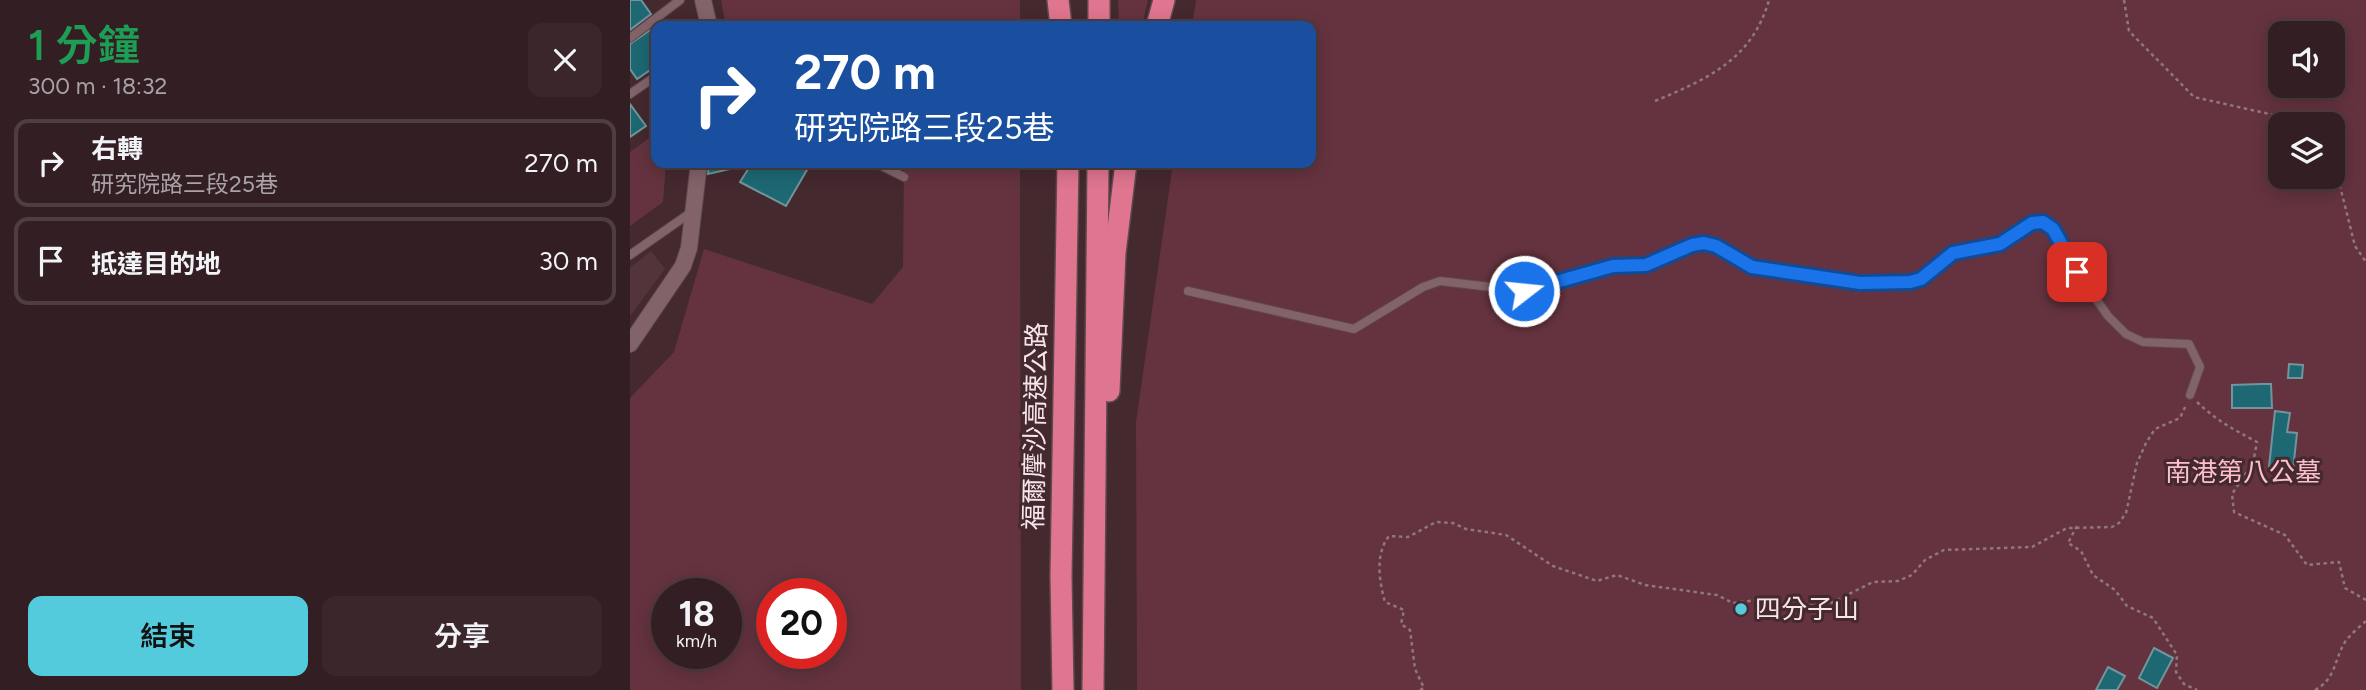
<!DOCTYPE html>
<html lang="zh-TW">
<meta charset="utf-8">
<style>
body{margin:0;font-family:Figtree,"Noto Sans TC",sans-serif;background:#3b272b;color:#f1f3f6;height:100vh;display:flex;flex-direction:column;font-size:26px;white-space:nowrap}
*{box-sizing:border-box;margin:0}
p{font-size:23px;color:#a9a2a6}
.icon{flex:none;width:38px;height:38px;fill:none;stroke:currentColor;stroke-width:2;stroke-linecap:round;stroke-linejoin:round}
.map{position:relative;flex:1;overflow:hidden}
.panel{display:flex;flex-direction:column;background:#331f23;width:630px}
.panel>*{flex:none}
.top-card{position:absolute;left:21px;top:21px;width:665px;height:147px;border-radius:14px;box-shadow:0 4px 18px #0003,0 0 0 2px #4e3d41;background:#1a4fa0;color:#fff;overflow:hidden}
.buttons{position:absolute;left:1638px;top:21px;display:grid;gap:14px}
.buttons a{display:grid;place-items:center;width:77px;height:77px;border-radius:14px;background:#331f23;box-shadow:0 4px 18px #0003,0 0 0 2px #4e3d41;font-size:35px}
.speed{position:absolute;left:21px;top:578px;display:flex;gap:14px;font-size:35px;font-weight:700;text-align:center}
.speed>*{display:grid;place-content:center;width:91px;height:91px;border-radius:50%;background:#331f23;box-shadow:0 4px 18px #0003,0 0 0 2px #4e3d41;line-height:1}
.speed small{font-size:18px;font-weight:400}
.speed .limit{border:10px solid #d22;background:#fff;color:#111}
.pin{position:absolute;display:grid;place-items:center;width:60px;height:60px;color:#fff;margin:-30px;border-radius:14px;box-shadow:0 4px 10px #0006}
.me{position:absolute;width:77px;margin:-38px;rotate:74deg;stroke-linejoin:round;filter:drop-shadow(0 0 5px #0008)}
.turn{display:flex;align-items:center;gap:24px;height:147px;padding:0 28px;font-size:32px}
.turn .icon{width:91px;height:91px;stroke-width:2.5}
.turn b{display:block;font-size:49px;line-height:60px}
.round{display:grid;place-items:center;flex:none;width:74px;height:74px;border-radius:14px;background:#3b272b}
.headline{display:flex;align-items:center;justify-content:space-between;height:119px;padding:0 28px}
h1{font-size:42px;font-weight:600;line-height:52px;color:#1e9e55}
.cta{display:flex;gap:14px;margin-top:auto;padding:14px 28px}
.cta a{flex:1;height:80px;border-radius:14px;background:#54cadd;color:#111;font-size:28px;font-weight:600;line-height:80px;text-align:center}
.cta a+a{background:#3b272b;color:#f1f3f6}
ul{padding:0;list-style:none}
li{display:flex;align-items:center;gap:21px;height:88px;margin:0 14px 10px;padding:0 14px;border:4px solid #4e3d41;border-radius:14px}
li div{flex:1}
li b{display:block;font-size:26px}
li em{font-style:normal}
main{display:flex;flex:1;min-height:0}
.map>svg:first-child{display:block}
.built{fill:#54343b}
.green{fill:#64333f;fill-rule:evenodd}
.building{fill:#1d6873;stroke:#71959b;stroke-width:2}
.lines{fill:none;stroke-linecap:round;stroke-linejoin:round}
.lane-casing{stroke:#5f484e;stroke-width:10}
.street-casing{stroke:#5f484e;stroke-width:18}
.highway-casing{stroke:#5f484e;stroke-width:24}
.path{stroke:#8f777c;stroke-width:2.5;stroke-dasharray:3.5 3.5;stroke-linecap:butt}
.lane{stroke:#826369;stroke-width:8}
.street{stroke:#826369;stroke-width:16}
.highway{stroke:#df758f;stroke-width:21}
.route-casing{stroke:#114b97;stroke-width:18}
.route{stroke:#1a73e8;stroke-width:12}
.poi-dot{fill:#54cadd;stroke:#44292f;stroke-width:2.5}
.labels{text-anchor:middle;stroke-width:6;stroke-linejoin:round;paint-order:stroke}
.street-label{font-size:26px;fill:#f8e5e9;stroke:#44292f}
.park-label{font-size:26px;fill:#fcbfcb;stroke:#44292f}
.poi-label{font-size:26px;fill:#f8e5e9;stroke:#44292f;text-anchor:start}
</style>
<main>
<section class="panel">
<div class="headline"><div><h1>1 分鐘</h1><p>300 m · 18:32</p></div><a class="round"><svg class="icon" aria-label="close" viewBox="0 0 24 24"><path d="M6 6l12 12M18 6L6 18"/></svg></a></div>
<ul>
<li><svg class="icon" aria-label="right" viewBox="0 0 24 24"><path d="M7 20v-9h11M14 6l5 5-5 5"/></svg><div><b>右轉</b><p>研究院路三段25巷</p></div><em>270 m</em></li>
<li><svg class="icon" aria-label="arrive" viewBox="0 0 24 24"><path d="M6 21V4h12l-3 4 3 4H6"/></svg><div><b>抵達目的地</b></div><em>30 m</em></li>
</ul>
<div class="cta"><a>結束</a><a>分享</a></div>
</section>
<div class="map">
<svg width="1736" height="690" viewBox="0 0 1736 690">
<rect width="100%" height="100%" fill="#44292f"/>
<path class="built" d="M21,251L35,269L0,316V268Z"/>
<g class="green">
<path d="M91,0H390V26H96Z"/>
<path d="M488,0H518L512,26H489Z"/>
<path d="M566,0H1736V690H507L506,422L543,163H681V26H562ZM1650,33H1703V86H1650ZM1650,124H1703V177H1650Z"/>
<path d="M26,133V163H36L33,202L0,226V152Z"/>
<path d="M274,163H390L391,690H0V398L44,352L74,249L242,304L273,267ZM37,593H96V653H37ZM142,593H201V653H142Z"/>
</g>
<g class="building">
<path d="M0,0H11L21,14L0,30Z"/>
<path d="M26,26V66L7,79L0,69V44Z"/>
<path d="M0,104L16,126L0,137Z"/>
<path d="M79,163H109V167L78,174Z"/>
<path d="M122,163H181L156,206L110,182Z"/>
<path d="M1659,364L1673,365L1672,378H1658Z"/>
<path d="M1631,384H1641L1642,408H1602V385Z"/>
<path d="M1645,411L1660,413L1657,432L1667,433L1663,470L1639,467Z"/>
<path d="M1524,648L1543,658L1527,688L1509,678Z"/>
<path d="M1478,667L1495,676L1487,690H1466Z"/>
</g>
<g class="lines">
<defs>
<g id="lane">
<path d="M0,38L50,0"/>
<path d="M0,94L26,76"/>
<path d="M246,163L274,177"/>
<path d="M0,255L63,211"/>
<path d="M558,291L724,329L793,287L810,281L894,291L983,266L1016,265L1062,245L1074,243L1086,246L1122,267L1230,283L1280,282L1291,279L1323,253L1369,244L1402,223L1413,222L1423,229L1447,272L1478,316L1496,334L1513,342L1559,344L1570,367L1560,395"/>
</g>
<g id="street">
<path d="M73,0L79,26"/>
<path d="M0,344L53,266L59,248L69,163"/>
</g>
<g id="highway">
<path d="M428,0L431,26"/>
<path d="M469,26V0"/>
<path d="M527,26L534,0"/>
<path d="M479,391L485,253L496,163"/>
<path d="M433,690L431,576L438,163"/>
<path d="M463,690L468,163"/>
</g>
</defs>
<use href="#lane" class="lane-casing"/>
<use href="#street" class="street-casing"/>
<use href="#highway" class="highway-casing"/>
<g class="path">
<path d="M1494,0L1499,31L1564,97L1644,115L1651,124"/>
<path d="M1025,101C1077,79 1122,60 1139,0"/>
<path d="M1703,158L1725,246L1736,262"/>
<path d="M1567,402C1587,421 1603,429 1627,442L1623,463L1602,494L1604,512L1655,535L1677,565L1709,562L1715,588L1736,600"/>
<path d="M1447,526L1438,543L1451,551L1463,575L1485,590L1497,606L1523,618L1547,655L1546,672L1554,684L1567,690"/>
<path d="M790,690L794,688L785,669L780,630L771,624L774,610L755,602C749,581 745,554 759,536L778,537L806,522L823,523L836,529L876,535L923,566L967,581L987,575L1015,585L1087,595L1103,603L1127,600L1178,606L1199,604L1243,582L1268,581L1282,575L1295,560L1314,550L1402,547L1437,528L1482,527L1489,523L1496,513L1507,463L1516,443L1525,429L1550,418L1556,405"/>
<path d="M1685,690C1706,679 1704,660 1715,642C1720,635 1729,627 1736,621"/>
</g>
<use href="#lane" class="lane"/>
<use href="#street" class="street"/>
<use href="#highway" class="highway"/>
</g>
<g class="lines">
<defs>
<path id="route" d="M894,291L983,266L1016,265L1062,245L1074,243L1086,246L1122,267L1230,283L1280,282L1291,279L1323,253L1370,244L1402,223L1413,222L1423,229L1447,272"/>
</defs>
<use href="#route" class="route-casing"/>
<use href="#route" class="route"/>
</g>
<circle class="poi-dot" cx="1111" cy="609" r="7"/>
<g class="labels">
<g class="street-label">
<text transform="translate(405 426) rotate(-89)" y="9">福爾摩沙高速公路</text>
</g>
<g class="park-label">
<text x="1613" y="481">南港第八公墓</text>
</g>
<g class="poi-label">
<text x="1125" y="618">四分子山</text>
</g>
</g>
</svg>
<div class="buttons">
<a><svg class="icon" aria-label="sound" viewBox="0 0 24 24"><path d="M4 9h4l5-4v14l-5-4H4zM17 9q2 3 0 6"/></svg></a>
<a><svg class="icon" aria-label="layers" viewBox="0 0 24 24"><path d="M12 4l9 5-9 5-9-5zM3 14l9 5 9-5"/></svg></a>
</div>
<div class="speed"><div>18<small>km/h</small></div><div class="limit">20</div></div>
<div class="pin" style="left:1447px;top:272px;background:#d93025"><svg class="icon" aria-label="arrive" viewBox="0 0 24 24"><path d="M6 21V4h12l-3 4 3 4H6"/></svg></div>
<svg class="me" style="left:894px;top:291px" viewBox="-20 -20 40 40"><circle r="17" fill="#1a73e8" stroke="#fff" stroke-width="3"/><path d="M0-11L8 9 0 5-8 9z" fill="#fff"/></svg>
<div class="top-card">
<div class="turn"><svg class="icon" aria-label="right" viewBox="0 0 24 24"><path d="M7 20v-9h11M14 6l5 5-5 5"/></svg><div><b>270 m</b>研究院路三段25巷</div></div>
</div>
</div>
</main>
